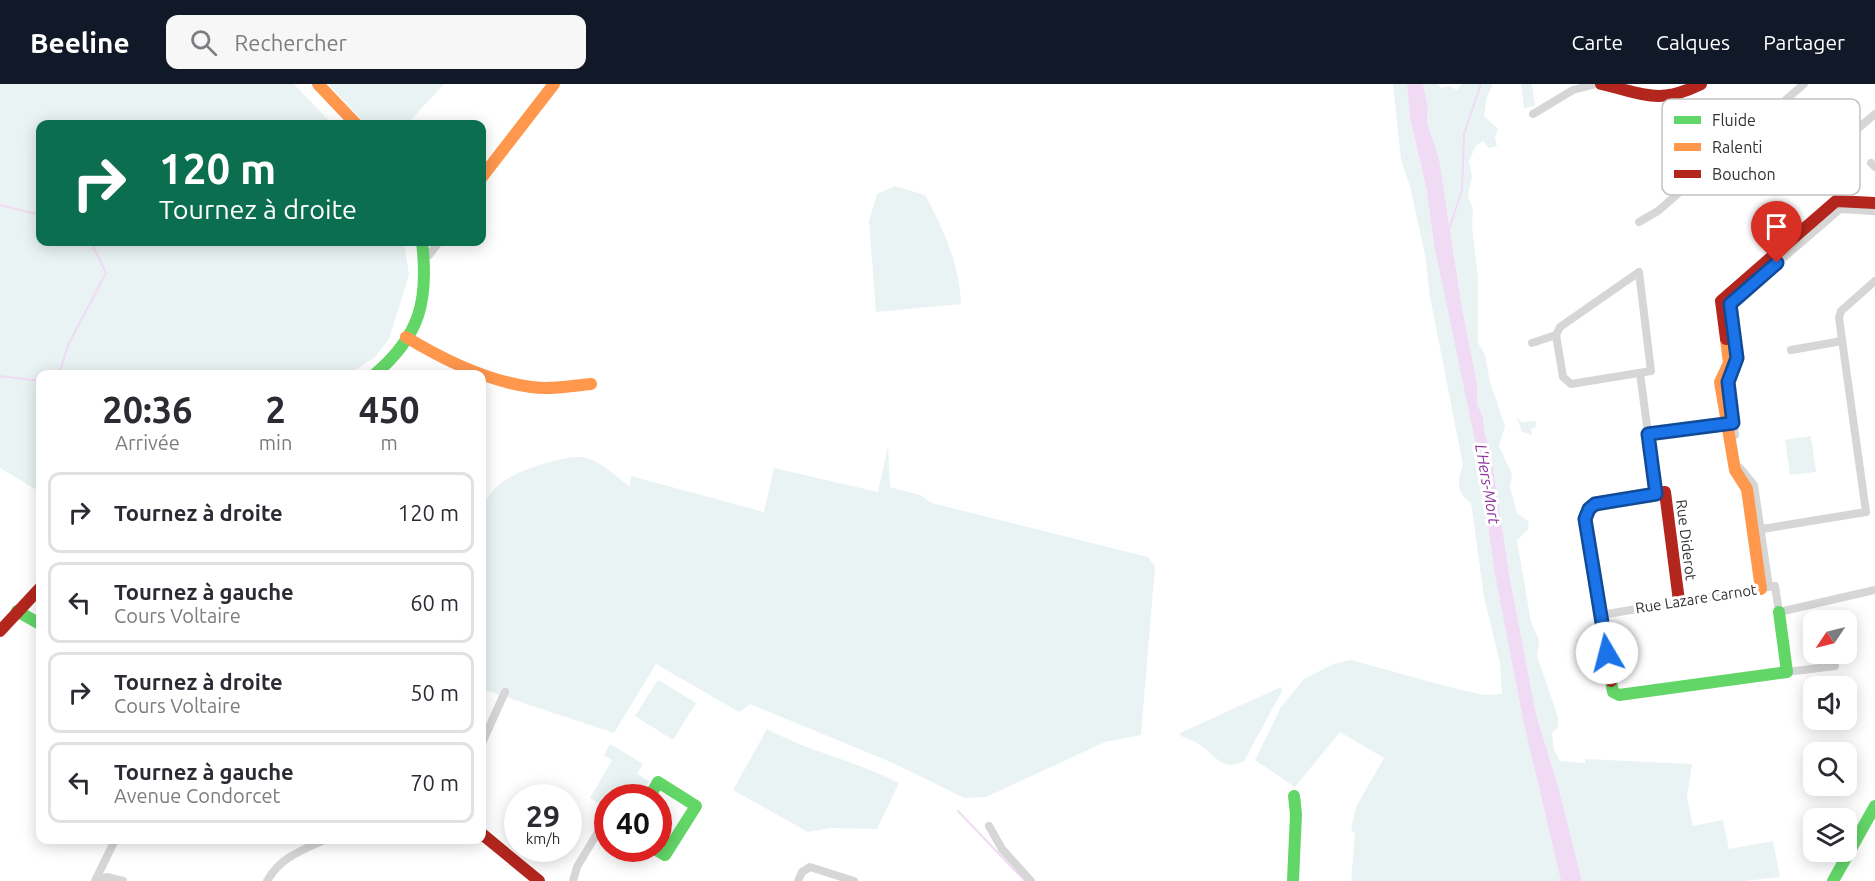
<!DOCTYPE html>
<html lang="fr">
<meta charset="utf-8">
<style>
body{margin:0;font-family:Ubuntu,sans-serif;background:#f7f7f7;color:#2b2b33;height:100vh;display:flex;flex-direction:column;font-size:22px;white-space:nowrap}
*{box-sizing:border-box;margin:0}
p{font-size:20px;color:#7c7c81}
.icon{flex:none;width:33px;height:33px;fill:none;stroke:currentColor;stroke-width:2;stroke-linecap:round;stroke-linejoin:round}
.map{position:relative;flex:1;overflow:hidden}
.drawer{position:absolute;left:36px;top:286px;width:450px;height:474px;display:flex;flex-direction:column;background:#fff;border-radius:12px;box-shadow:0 3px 15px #0003}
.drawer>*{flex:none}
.guide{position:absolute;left:36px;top:36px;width:450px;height:126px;border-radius:12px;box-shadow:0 3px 15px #0003;background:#0b6e4f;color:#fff;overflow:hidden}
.needle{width:39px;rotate:235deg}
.buttons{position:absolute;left:1803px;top:526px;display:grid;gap:12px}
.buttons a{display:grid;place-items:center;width:54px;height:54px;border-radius:12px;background:#fff;box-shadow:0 3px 15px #0003;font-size:30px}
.speed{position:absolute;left:504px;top:700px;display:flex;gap:12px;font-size:30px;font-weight:700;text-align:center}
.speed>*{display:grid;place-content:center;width:78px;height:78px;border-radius:50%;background:#fff;box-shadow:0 3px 15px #0003;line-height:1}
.speed small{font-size:15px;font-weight:400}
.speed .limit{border:9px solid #d22;background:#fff;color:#111}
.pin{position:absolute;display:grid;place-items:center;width:51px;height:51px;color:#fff;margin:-62px -26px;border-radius:50% 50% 50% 0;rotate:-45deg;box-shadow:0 0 6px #0007}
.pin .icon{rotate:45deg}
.me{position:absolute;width:66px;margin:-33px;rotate:352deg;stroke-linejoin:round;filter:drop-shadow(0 0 4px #0008)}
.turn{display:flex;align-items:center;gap:21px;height:126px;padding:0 24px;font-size:27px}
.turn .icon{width:78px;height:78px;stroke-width:2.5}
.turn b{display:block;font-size:42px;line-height:51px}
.eta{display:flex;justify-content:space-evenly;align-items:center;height:102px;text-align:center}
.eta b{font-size:36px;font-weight:700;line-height:42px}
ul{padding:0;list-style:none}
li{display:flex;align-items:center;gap:18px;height:81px;margin:0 12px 9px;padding:0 12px;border:3px solid #e1e1e2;border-radius:12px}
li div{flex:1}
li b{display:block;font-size:22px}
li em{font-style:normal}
header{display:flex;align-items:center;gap:36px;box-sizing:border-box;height:84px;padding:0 30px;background:#111827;color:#fff}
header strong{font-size:28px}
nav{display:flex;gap:33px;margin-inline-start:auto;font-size:21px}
.search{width:420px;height:54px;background:#f7f7f7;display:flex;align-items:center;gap:15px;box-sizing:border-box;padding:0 21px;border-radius:12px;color:#7c7c81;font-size:22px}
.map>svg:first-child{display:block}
.green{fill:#eaf3f3}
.water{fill:#f1daf4}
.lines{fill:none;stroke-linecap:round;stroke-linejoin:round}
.stream{stroke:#f1daf4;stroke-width:2}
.street{stroke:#d6d6d6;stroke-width:8}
.fast{stroke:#63d668;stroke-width:12}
.slow{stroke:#ff974d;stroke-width:12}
.jam{stroke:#b3261e;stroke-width:12}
.route-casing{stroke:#114b97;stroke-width:15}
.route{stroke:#1a73e8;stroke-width:10}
.labels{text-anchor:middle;stroke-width:6;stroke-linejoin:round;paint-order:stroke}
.street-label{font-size:15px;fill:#323232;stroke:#fff}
.water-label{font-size:16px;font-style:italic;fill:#8e369d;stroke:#fff}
.key{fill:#fff;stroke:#c2c2c2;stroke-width:1.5}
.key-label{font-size:16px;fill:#323232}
</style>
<header>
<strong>Beeline</strong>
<div class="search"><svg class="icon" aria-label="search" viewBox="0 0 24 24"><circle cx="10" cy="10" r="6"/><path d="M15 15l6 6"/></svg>Rechercher</div>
<nav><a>Carte</a><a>Calques</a><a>Partager</a></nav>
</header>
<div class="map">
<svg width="1875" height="797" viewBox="0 0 1875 797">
<rect width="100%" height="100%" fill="#fff"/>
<g class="green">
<path d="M0,0H294L332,40H40V158H404L409,191L389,255L375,273L348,291H40V408L0,384Z"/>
<path d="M328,0H444L407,40H366Z"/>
<path d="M1393,0H1407L1410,34L1427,107L1477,366L1495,491L1523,636L1561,797H1351L1355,750L1351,746L1356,723L1384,674L1340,648L1295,703L1255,676L1281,623L1304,595L1333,580L1351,576L1449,603L1484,611L1502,610L1500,579L1484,513L1471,419C1456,409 1457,397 1463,381L1430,213L1425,171L1410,102L1401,76Z"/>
<path d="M1423,0H1438L1441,4L1449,2L1457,6L1461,0H1493L1487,13L1484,32L1498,45L1495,54L1497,62L1489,64L1483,57L1476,62L1469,77L1472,93L1468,112L1473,124L1472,142L1478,195V259L1485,271L1490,298L1505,342L1499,362L1512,390L1510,403L1517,429L1529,438L1528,446L1517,456L1531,538L1539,556L1537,572L1558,633V643L1552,649L1554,666L1560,677L1585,679V675L1692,680L1687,713L1693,742L1723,736L1729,765L1773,757L1780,793L1745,797H1582L1558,702L1536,630L1510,495L1490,365L1485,351L1483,333L1477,320V300L1462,224L1448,132L1427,39L1428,24Z"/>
<path d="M1521,0H1532L1535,22L1524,24Z"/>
<path d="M895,102L925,111C944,147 959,178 961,220L876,228L869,137L877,110Z"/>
<path d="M1517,334L1522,338L1536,337V343L1531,345L1532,351L1522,348Z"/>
<path d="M1811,352L1816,388L1790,391L1785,356Z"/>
<path d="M888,362L890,403L920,411L932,419L1148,473L1155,483L1141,651L1105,658L986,713L964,714L893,679L750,620L739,628L656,580L614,649L482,605V427C485,414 495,402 507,395C522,385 571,369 587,374C603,379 617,393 630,403L631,392L764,428L774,384L878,408Z"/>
<path d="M658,596L696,619L673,656L635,632Z"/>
<path d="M1281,603L1282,607L1244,677C1223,687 1218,675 1203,663C1197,658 1188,655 1181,652L1180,649Z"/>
<path d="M767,645C810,668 856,677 899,699L877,745L830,744L808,748L733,706Z"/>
<path d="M610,660L643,680L637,690L649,697L639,714H608L607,724L590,714L612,676L604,671Z"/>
</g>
<path class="water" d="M1407,0H1423L1428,24L1427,39L1439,75L1462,224L1477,300V320L1483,333L1485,351L1490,365L1510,495L1536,630L1558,702L1582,797H1561L1523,636L1495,491L1477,366L1434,160L1427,107L1410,34Z"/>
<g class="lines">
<g class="stream">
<path d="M0,121L40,131"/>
<path d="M1449,145L1462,106L1464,50L1481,0"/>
<path d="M59,291L68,261L106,189L91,158"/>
<path d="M0,292L40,297"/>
<path d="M958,727L1025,797"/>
</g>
<g class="street">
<path d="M1533,30L1573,6L1596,0"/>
<path d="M1871,79L1875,83"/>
<path d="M1808,87L1875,30"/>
<path d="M1639,138L1658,127L1804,0"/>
<path d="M429,171L439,158"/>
<path d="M1639,188L1651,287L1571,300L1563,293L1556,251L1560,243Z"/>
<path d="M1532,259L1556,251"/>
<path d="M1791,266L1842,257"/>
<path d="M1640,289L1656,410"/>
<path d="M1648,350L1730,339"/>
<path d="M1735,351L1728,298L1737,274L1730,220L1840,125L1873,127"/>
<path d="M1740,384L1754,401L1769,503"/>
<path d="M1756,446L1866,428L1839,234L1841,227L1875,197"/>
<path d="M1601,531L1775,502L1779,528L1875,506"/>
<path d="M1787,588L1835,582"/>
<path d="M482,659L505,608"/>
<path d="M989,742L1002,765L1031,797"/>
<path d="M96,796L107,793L123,797"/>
<path d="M95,797L115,756"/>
<path d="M267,797C280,774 300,767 324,756"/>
<path d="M573,797L577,783L601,743L608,740"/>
<path d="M798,797L802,788L810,783L854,797"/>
</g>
<g class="fast">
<path d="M374,291C420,252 429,217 422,158"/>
<path d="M17,527L40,540"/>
<path d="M1611,597L1613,608L1619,611L1787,588L1779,528"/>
<path d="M649,714L658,698L696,722L665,771L655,765"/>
<path d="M1293,797L1296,730L1294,712"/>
<path d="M1833,797L1875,722"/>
</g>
<g class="slow">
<path d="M318,0L356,40"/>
<path d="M482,93L554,0"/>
<path d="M406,253C442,275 488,297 531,303C551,306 571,302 591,300"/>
<path d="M1726,255L1729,279L1720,298L1735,386L1747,405L1761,505"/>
</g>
<g class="jam">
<path d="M1601,0C1645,10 1658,21 1701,0"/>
<path d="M1726,255L1721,217L1836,117L1875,119"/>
<path d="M0,547L40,504"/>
<path d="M1611,597L1585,435L1589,425L1595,420L1665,408L1679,517"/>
<path d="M482,750L539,797"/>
</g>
</g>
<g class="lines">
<defs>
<path id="route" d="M1607,569L1585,435L1589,425L1595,420L1656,410L1648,350L1733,339L1728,298L1737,274L1730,220L1777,179"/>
</defs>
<use href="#route" class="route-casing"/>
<use href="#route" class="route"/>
</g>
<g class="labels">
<g class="street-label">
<text transform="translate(1686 456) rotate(83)" y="5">Rue Diderot</text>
<text transform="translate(1696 515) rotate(-9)" y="5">Rue Lazare Carnot</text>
</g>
<g class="water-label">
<text transform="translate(1488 400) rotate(80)" y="6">L'Hers-Mort</text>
</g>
</g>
<rect x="1662" y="15" width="198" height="96" rx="9" class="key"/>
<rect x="1674" y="32" width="27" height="8" fill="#63d668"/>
<rect x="1674" y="59" width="27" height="8" fill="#ff974d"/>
<rect x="1674" y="86" width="27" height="8" fill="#b3261e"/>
<g class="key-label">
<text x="1712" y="42">Fluide</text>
<text x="1712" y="69">Ralenti</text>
<text x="1712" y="96">Bouchon</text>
</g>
</svg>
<div class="buttons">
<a><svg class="needle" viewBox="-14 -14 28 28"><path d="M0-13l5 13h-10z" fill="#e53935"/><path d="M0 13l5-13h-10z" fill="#7c7c81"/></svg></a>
<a><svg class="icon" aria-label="sound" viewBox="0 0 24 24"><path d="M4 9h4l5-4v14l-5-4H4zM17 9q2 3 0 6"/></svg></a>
<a><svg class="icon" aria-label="search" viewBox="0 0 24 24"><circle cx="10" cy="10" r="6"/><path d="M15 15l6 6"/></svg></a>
<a><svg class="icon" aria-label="layers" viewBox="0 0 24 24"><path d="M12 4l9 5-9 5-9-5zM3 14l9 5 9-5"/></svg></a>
</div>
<div class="speed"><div>29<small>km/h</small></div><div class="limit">40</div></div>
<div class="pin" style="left:1777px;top:179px;background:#d93025"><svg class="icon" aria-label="arrive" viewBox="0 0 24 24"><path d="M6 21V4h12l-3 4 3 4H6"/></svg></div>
<svg class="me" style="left:1607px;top:569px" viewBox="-20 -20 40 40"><circle r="19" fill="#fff"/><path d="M0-13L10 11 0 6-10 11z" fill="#1a73e8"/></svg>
<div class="guide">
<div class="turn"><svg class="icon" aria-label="right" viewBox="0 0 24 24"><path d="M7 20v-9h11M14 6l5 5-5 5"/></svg><div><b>120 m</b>Tournez à droite</div></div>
</div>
<section class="drawer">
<div class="eta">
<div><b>20:36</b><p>Arrivée</p></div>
<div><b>2</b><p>min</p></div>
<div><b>450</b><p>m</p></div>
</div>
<ul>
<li><svg class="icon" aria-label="right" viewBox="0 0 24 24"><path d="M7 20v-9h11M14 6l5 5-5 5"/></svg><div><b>Tournez à droite</b></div><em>120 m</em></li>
<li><svg class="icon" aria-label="left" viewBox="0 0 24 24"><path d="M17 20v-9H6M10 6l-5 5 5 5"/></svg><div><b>Tournez à gauche</b><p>Cours Voltaire</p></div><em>60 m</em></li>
<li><svg class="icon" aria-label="right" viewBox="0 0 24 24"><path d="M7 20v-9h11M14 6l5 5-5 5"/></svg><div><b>Tournez à droite</b><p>Cours Voltaire</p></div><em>50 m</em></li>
<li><svg class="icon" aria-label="left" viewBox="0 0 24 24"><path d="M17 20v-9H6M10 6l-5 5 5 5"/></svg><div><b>Tournez à gauche</b><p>Avenue Condorcet</p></div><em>70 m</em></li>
</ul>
</section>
</div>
